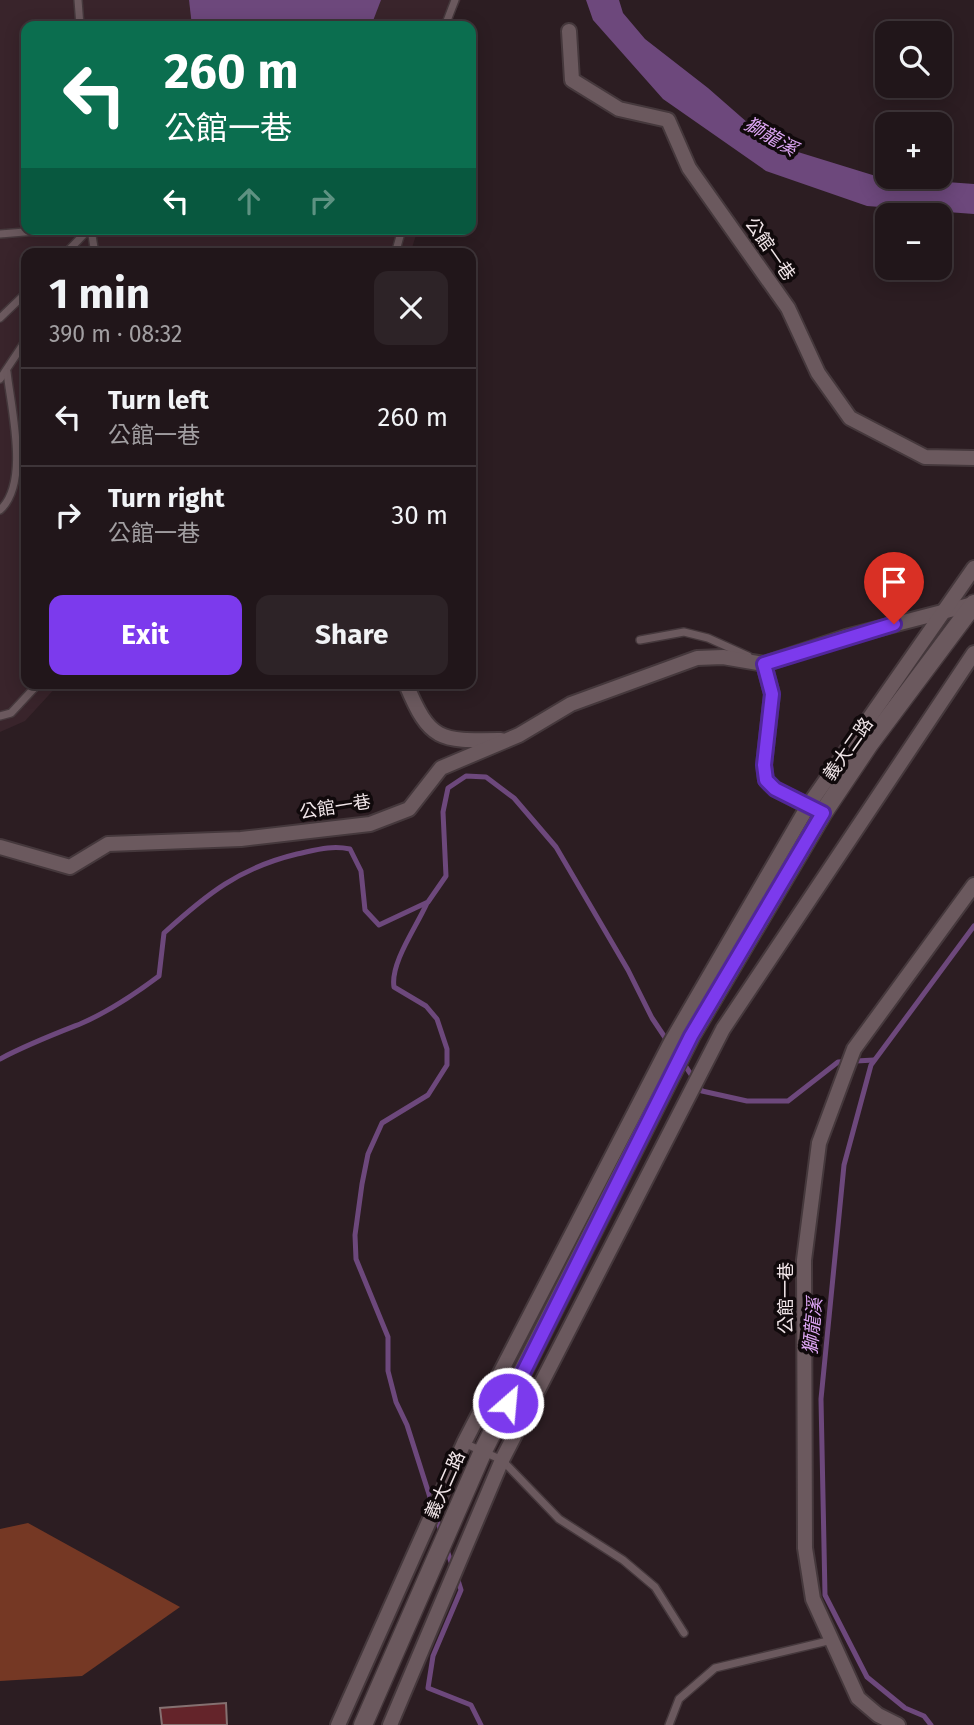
<!DOCTYPE html>
<meta charset="utf-8">
<style>
body{margin:0;font-family:"Fira Sans","Noto Sans TC",sans-serif;background:#2d2327;color:#f1f3f6;height:100vh;display:flex;flex-direction:column;font-size:26px;white-space:nowrap}
*{box-sizing:border-box;margin:0}
p{font-size:23px;color:#a29fa2}
.icon{flex:none;width:38px;height:38px;fill:none;stroke:currentColor;stroke-width:2;stroke-linecap:round;stroke-linejoin:round}
.map{position:relative;flex:1;overflow:hidden}
.details{position:absolute;left:21px;top:248px;width:455px;height:441px;display:flex;flex-direction:column;background:#21161a;border-radius:14px;box-shadow:0 4px 18px #0003,0 0 0 2px #3e3539}
.details>*{flex:none}
.hud{position:absolute;left:21px;top:21px;width:455px;height:214px;border-radius:14px;box-shadow:0 4px 18px #0003,0 0 0 2px #3e3539;background:#0b6e4f;color:#fff;overflow:hidden}
.controls{position:absolute;left:875px;top:21px;display:grid;gap:14px}
.controls a{display:grid;place-items:center;width:77px;height:77px;border-radius:14px;background:#21161a;box-shadow:0 4px 18px #0003,0 0 0 2px #3e3539;font-size:35px}
.pin{position:absolute;display:grid;place-items:center;width:60px;height:60px;color:#fff;margin:-72px -30px;border-radius:50% 50% 50% 0;rotate:-45deg;box-shadow:0 0 7px #0007}
.pin .icon{rotate:45deg}
.me{position:absolute;width:77px;margin:-38px;rotate:27deg;stroke-linejoin:round;filter:drop-shadow(0 0 5px #0008)}
.turn{display:flex;align-items:center;gap:24px;height:147px;padding:0 28px;font-size:32px}
.turn .icon{width:91px;height:91px;stroke-width:2.5}
.turn b{display:block;font-size:49px;line-height:60px}
.lanes{display:flex;align-items:center;height:66px;padding:0 28px;background:#0003;justify-content:center;gap:35px;direction:ltr}
.lanes .off{opacity:.35}
.round{display:grid;place-items:center;flex:none;width:74px;height:74px;border-radius:14px;background:#2d2327}
.summary{display:flex;align-items:center;justify-content:space-between;height:119px;padding:0 28px}
h1{font-size:42px;font-weight:700;line-height:52px}
.primary-button{display:flex;gap:14px;margin-top:auto;padding:14px 28px}
.primary-button a{flex:1;height:80px;border-radius:14px;background:#7c3aed;color:#fff;font-size:28px;font-weight:700;line-height:80px;text-align:center}
.primary-button a+a{background:#2d2327;color:#f1f3f6}
ul{padding:0;list-style:none}
li{display:flex;align-items:center;gap:21px;height:98px;padding:0 28px;border-top:2px solid #3e3539}
li div{flex:1}
li b{display:block;font-size:26px}
li em{font-style:normal}
.map>svg:first-child{display:block}
.built{fill:#39242b}
.forest{fill:#753824}
.water{fill:#6d487c}
.lines{fill:none;stroke-linecap:round;stroke-linejoin:round}
.stream{stroke:#6d487c;stroke-width:5}
.building{fill:#64242a;stroke:#857171;stroke-width:2}
.service-casing{stroke:#45383c;stroke-width:10}
.minor-casing{stroke:#45383c;stroke-width:18}
.tertiary-casing{stroke:#45383c;stroke-width:21}
.service{stroke:#6b595e;stroke-width:7}
.minor{stroke:#6b595e;stroke-width:14}
.tertiary{stroke:#6b595e;stroke-width:18}
.route-casing{stroke:#51269a;stroke-width:18}
.route{stroke:#7c3aed;stroke-width:12}
.labels{text-anchor:middle;stroke-width:7;stroke-linejoin:round;paint-order:stroke}
.street-label{font-size:18px;fill:#f1e6e9;stroke:#10090b}
.water-label{font-size:19px;font-style:italic;fill:#dca5f3;stroke:#10090b}
</style>
<div class="map">
<svg width="974" height="1725" viewBox="0 0 974 1725">
<rect width="100%" height="100%" fill="#2c1d22"/>
<path class="built" d="M0,0H461L449,26H26V229H418L410,254H26V684H59L25,721L0,732Z"/>
<path class="forest" d="M28,1523L180,1607L82,1676L0,1681V1529Z"/>
<g class="water">
<path d="M189,0H381L371,26H192Z"/>
<path d="M586,0H619L623,13L645,39L708,88L772,144L879,177L974,184V214L867,206L766,171L663,99L593,20Z"/>
</g>
<g class="lines">
<g class="stream">
<path d="M427,903C417,926 390,963 394,987L426,1006L437,1019L447,1049V1065L428,1095L382,1123L368,1154L362,1184L355,1235L356,1259L388,1337V1371L396,1402L407,1425L442,1535"/>
<path d="M0,1059C26,1045 52,1035 80,1024C108,1012 135,994 159,976L164,933C207,894 239,868 297,854C316,850 331,845 350,849L361,871L365,910L379,925L428,902L446,876L443,812L448,788L466,776L486,777L514,798L556,847L628,970L652,1018L668,1042"/>
<path d="M682,1061L702,1091L747,1101H788L838,1062L874,1060"/>
<path d="M446,1547L453,1568"/>
<path d="M457,1577L461,1590L433,1656L428,1688L471,1705L481,1725"/>
<path d="M931,1725L924,1716L905,1708L867,1677L825,1595L821,1399L844,1165L871,1065L974,926"/>
</g>
</g>
<path class="building" d="M226,1703L227,1725H162L160,1708Z"/>
<g class="lines">
<defs>
<g id="service">
<path d="M78,0L80,26"/>
<path d="M445,26L455,0"/>
<path d="M91,229L95,254"/>
<path d="M0,234L61,229"/>
<path d="M65,254L89,229"/>
<path d="M395,254L402,229"/>
<path d="M0,318L26,293"/>
<path d="M0,379L26,340"/>
<path d="M0,510C30,483 11,409 7,372"/>
<path d="M640,640L684,632L708,638L748,656"/>
<path d="M0,716L11,713L38,684"/>
<path d="M464,1443L502,1460L559,1519L623,1560L655,1587L684,1633"/>
<path d="M669,1725L679,1699L715,1668L832,1640"/>
</g>
<g id="minor">
<path d="M569,31L572,80L619,109L668,120L689,168L788,308L818,373L850,418L925,457L974,458"/>
<path d="M406,684C430,742 440,741 501,740"/>
<path d="M816,810L775,789L766,780L764,765L772,694L764,664L846,637L973,604"/>
<path d="M0,847L70,867L108,844L241,839L370,824L409,809L441,768L519,735L571,704L697,658L723,657L764,664"/>
<path d="M338,1725L464,1443L671,1042L808,806L974,568"/>
<path d="M390,1725L502,1460L723,1029L974,653"/>
<path d="M898,1725L878,1715L858,1698L813,1599L805,1548L804,1260L819,1143L854,1049L974,885"/>
</g>
<path id="tertiary" d="M363,1725L483,1451L691,1036L823,813L870,743L974,604"/>
</defs>
<use href="#service" class="service-casing"/>
<use href="#minor" class="minor-casing"/>
<use href="#tertiary" class="tertiary-casing"/>
<use href="#service" class="service"/>
<use href="#minor" class="minor"/>
<use href="#tertiary" class="tertiary"/>
</g>
<g class="lines">
<defs>
<path id="route" d="M508,1403L691,1036L823,813L775,789L766,780L764,765L772,694L764,664L894,624"/>
</defs>
<use href="#route" class="route-casing"/>
<use href="#route" class="route"/>
</g>
<g class="labels">
<g class="street-label">
<text transform="translate(770 249) rotate(55)" y="6">公館一巷</text>
<text transform="translate(848 749) rotate(-55)" y="6">義大二路</text>
<text transform="translate(335 807) rotate(-9)" y="6">公館一巷</text>
<text transform="translate(786 1298) rotate(-90)" y="6">公館一巷</text>
<text transform="translate(445 1485) rotate(-66)" y="6">義大二路</text>
</g>
<g class="water-label">
<text transform="translate(771 136) rotate(30)" y="7">獅龍溪</text>
<text transform="translate(812 1326) rotate(-85)" y="7">獅龍溪</text>
</g>
</g>
</svg>
<div class="controls">
<a><svg class="icon" aria-label="search" viewBox="0 0 24 24"><circle cx="10" cy="10" r="6"/><path d="M15 15l6 6"/></svg></a>
<a>+</a>
<a>−</a>
</div>
<div class="pin" style="left:894px;top:624px;background:#d93025"><svg class="icon" aria-label="arrive" viewBox="0 0 24 24"><path d="M6 21V4h12l-3 4 3 4H6"/></svg></div>
<svg class="me" style="left:508px;top:1403px" viewBox="-20 -20 40 40"><circle r="17" fill="#7c3aed" stroke="#fff" stroke-width="3"/><path d="M0-11L8 9 0 5-8 9z" fill="#fff"/></svg>
<div class="hud">
<div class="turn"><svg class="icon" aria-label="left" viewBox="0 0 24 24"><path d="M17 20v-9H6M10 6l-5 5 5 5"/></svg><div><b>260 m</b>公館一巷</div></div>
<div class="lanes"><svg class="icon" aria-label="left" viewBox="0 0 24 24"><path d="M17 20v-9H6M10 6l-5 5 5 5"/></svg><svg class="icon off" aria-label="ahead" viewBox="0 0 24 24"><path d="M12 20V5M6 11l6-6 6 6"/></svg><svg class="icon off" aria-label="right" viewBox="0 0 24 24"><path d="M7 20v-9h11M14 6l5 5-5 5"/></svg></div>
</div>
<section class="details">
<div class="summary"><div><h1>1 min</h1><p>390 m · 08:32</p></div><a class="round"><svg class="icon" aria-label="close" viewBox="0 0 24 24"><path d="M6 6l12 12M18 6L6 18"/></svg></a></div>
<ul>
<li><svg class="icon" aria-label="left" viewBox="0 0 24 24"><path d="M17 20v-9H6M10 6l-5 5 5 5"/></svg><div><b>Turn left</b><p>公館一巷</p></div><em>260 m</em></li>
<li><svg class="icon" aria-label="right" viewBox="0 0 24 24"><path d="M7 20v-9h11M14 6l5 5-5 5"/></svg><div><b>Turn right</b><p>公館一巷</p></div><em>30 m</em></li>
</ul>
<div class="primary-button"><a>Exit</a><a>Share</a></div>
</section>
</div>
